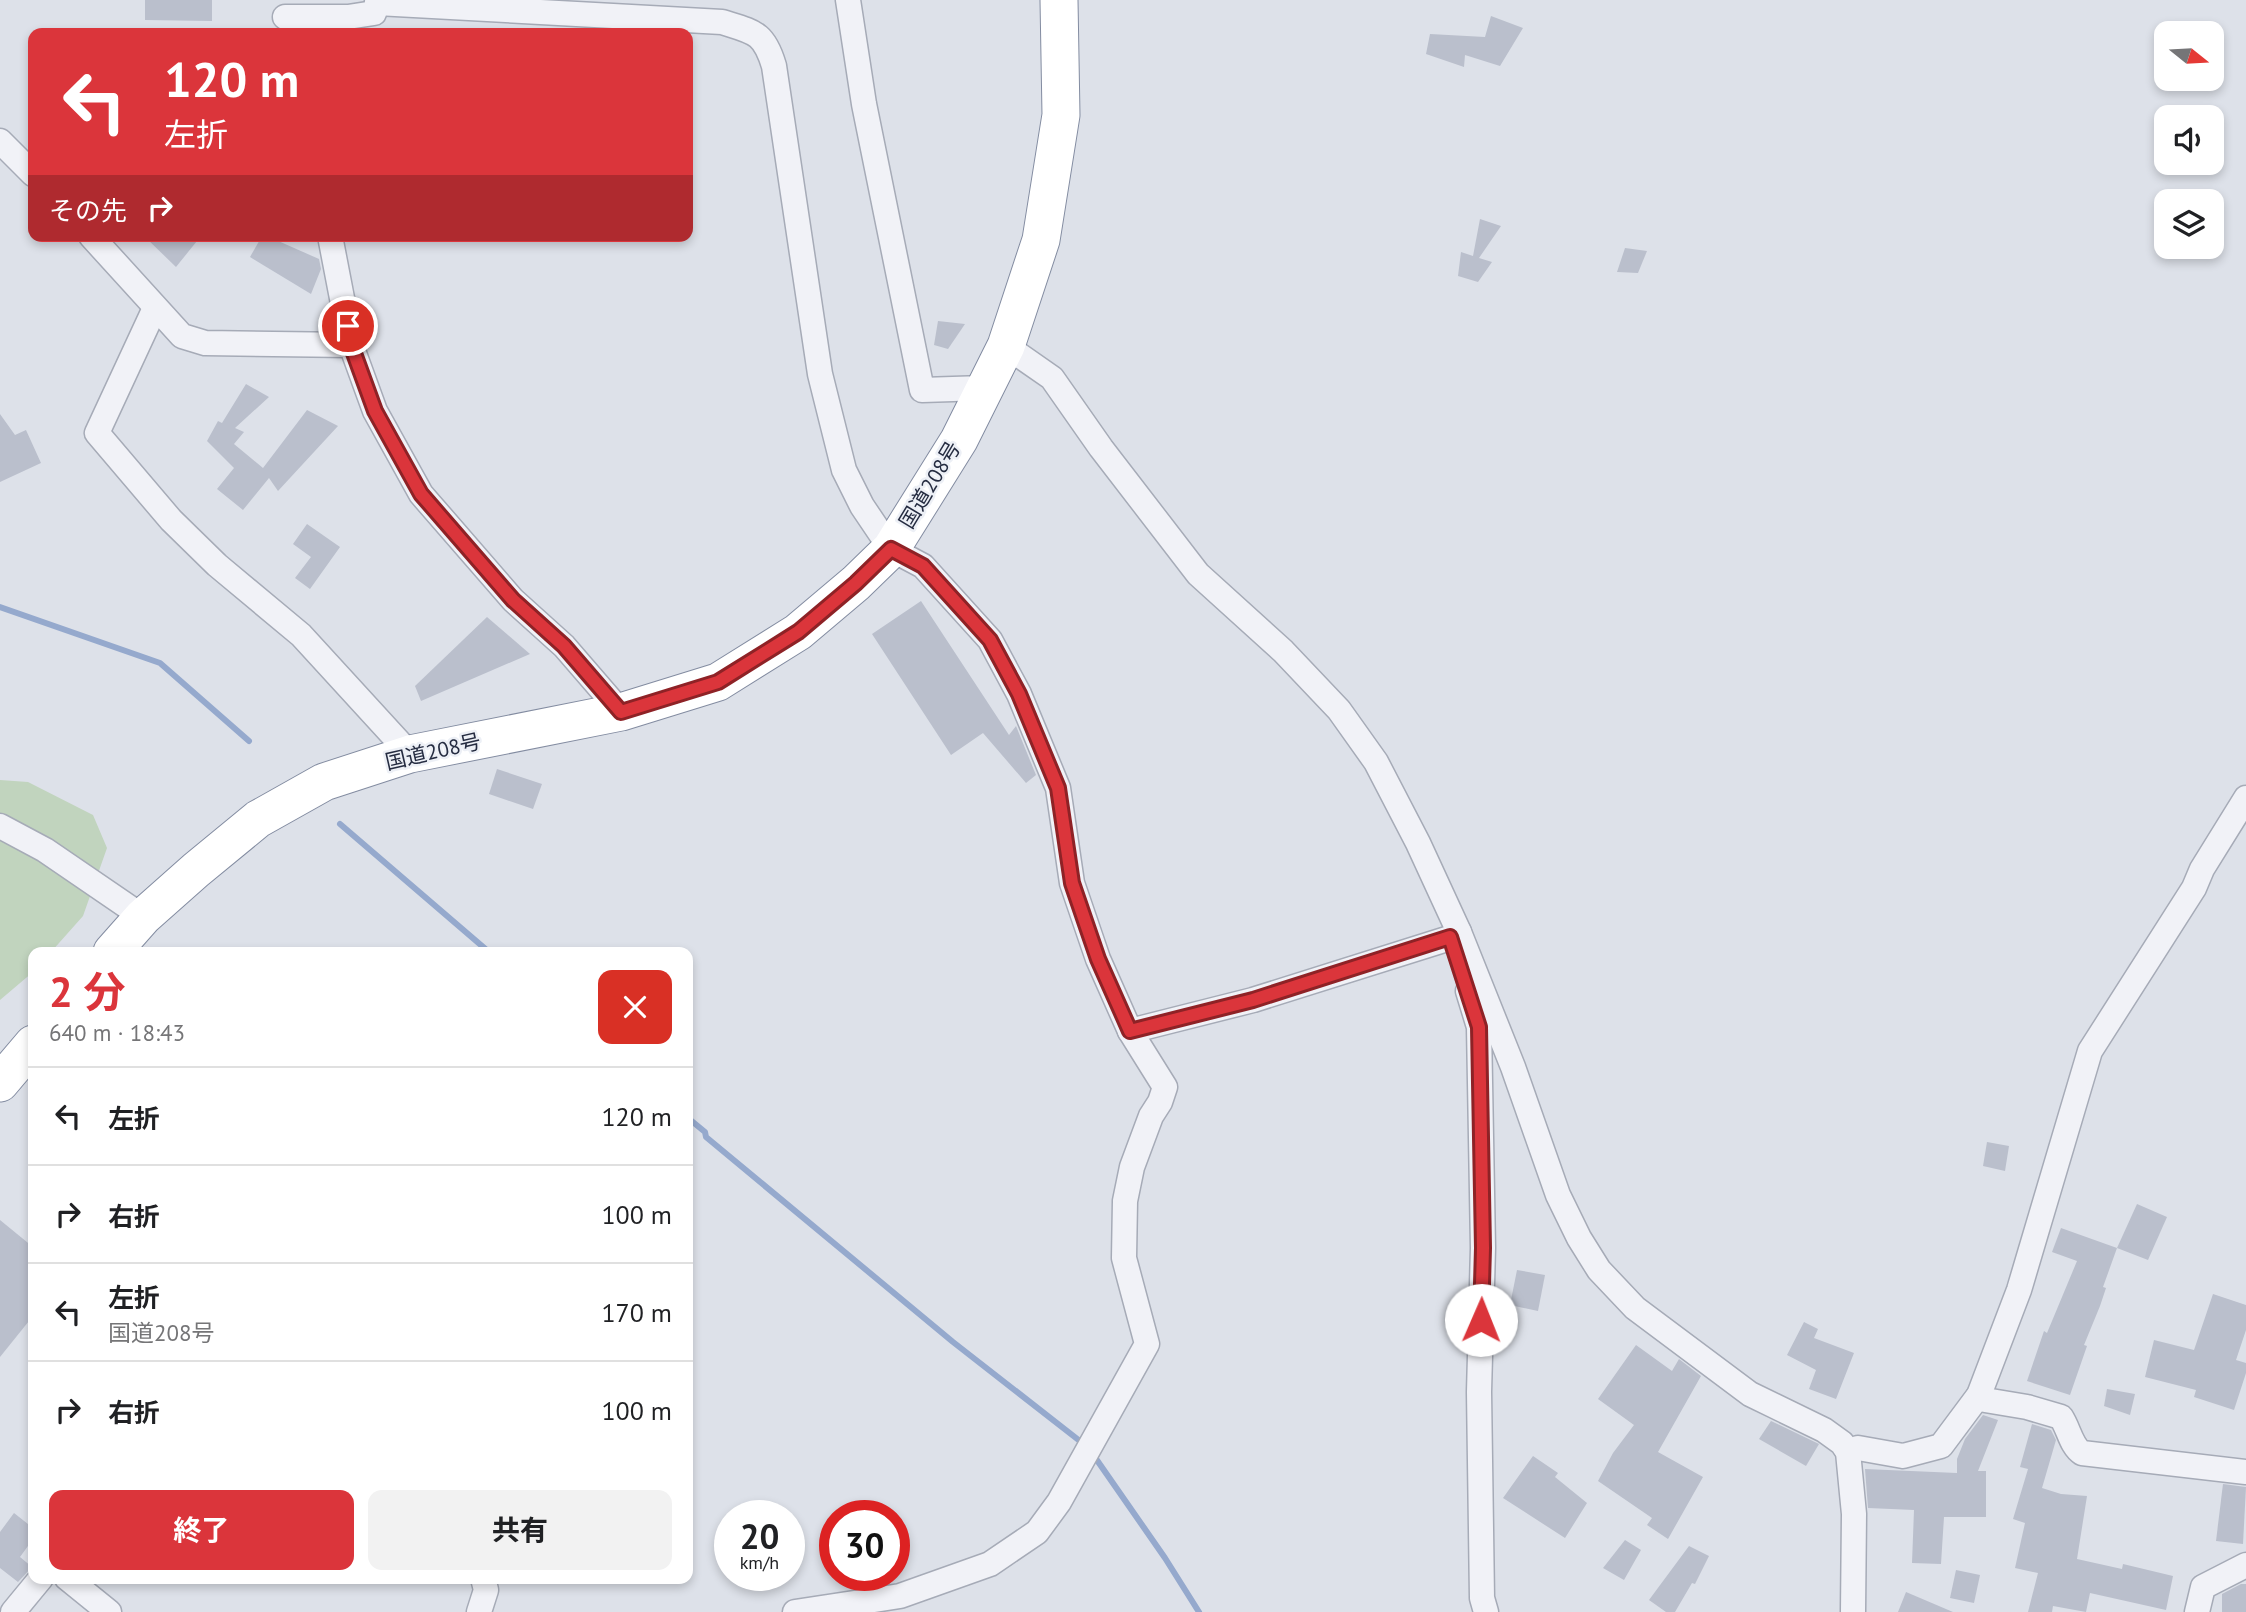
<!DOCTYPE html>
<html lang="ja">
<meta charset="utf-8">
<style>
body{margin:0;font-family:"PT Sans","Noto Sans JP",sans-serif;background:#f2f2f2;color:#202124;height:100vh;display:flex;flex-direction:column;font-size:26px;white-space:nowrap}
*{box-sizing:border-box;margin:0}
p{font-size:23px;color:#757577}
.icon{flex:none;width:38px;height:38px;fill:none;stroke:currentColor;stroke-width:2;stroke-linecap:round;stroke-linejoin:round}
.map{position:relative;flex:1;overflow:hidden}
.side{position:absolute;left:28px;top:947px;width:665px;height:637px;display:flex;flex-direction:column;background:#fff;border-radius:14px;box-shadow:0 4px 10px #0003}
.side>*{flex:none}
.banner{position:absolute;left:28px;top:28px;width:665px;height:214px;border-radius:14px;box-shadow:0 4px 10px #0003;background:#db353b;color:#fff;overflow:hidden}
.needle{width:46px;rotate:108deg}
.tools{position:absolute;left:2154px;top:21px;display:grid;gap:14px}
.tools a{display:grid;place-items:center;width:70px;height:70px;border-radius:14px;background:#fff;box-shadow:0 4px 10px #0003;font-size:35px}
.speed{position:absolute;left:714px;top:1500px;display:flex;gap:14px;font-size:35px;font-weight:700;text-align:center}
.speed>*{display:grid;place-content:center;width:91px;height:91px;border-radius:50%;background:#fff;box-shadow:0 4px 10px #0003;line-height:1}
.speed small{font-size:18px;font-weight:400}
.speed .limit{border:10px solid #d22;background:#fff;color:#111}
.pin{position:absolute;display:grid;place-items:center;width:60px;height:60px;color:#fff;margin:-30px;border:4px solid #fff;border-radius:50%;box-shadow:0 2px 7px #0007}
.me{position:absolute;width:77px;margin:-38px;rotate:1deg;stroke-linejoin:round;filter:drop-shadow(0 0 5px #0008)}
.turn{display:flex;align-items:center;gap:24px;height:147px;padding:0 21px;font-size:32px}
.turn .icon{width:91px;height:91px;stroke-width:2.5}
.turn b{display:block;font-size:49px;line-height:60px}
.then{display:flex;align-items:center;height:66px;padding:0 21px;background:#0003;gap:14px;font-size:26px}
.round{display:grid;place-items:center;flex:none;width:74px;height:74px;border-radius:14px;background:#f2f2f2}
.headline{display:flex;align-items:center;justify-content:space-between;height:119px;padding:0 21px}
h1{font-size:42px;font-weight:700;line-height:52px;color:#db353b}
.cta{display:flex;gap:14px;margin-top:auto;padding:14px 21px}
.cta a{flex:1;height:80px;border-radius:14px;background:#db353b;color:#fff;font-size:28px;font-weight:700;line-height:80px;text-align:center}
.cta a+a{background:#f2f2f2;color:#202124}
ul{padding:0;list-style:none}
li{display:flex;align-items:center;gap:21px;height:98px;padding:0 21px;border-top:2px solid #e0e0e0}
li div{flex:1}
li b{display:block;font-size:26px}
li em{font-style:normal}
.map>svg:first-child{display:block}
.green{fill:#c1d4be}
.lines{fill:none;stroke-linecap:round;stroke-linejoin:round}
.stream{stroke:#95a9cd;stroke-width:6}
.building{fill:#babfcc}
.minor-casing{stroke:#a6abb7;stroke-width:27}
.highway-casing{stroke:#838ca1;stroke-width:39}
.minor{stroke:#f1f2f7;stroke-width:24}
.highway{stroke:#fff;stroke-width:37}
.route-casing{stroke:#8e2226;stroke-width:18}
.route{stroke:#db353b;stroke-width:12}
.labels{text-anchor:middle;stroke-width:5;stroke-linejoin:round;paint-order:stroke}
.street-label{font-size:21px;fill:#252c41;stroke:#edf0f6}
</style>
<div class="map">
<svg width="2246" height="1612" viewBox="0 0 2246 1612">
<rect width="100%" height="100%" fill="#dde1e9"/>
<path class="green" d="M0,780L28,782L93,815L107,848L83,916L51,952H33V972L0,1000Z"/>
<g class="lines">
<g class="stream">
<path d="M0,607L160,663L249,741"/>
<path d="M340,824L489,952"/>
<path d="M688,1118L705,1132L706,1137L953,1342L1085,1445"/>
<path d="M1092,1453L1165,1558L1199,1612"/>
</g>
</g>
<g class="building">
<path d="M145,0H212V21L145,20Z"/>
<path d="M1491,16L1523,28L1500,66L1465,55L1464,67L1426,54L1430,34L1485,37Z"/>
<path d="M1480,219L1501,226L1479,258L1492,262L1478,282L1458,276L1461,252L1473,256Z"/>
<path d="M144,236H201L176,267Z"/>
<path d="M262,236H267L319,259L321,269L311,294L250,257Z"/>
<path d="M1625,248L1647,251L1638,273L1617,272Z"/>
<path d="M938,321L965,324L948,349L934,345Z"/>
<path d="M246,384L269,397L235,428L244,432L234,444L263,468L307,410L338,426L278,491L269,478L243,510L217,489L234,468L207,441L218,421L222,423Z"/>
<path d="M0,414L15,435L26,430L41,463L0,482Z"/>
<path d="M307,524L340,547L310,589L295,578L311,557L293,544Z"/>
<path d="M921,601L1009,735L1016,726L1036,775L1026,783L983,733L951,755L872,634Z"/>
<path d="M487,617L530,654L421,701L415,686Z"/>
<path d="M497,769L542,784L533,809L489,794Z"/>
<path d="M1987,1142L2009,1146L2005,1171L1983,1166Z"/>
<path d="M2137,1204L2167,1217L2148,1260L2117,1248Z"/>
<path d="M0,1220L33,1247V1316L0,1357Z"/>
<path d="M2061,1228L2117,1248L2103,1287L2106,1288L2100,1306L2084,1345L2087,1346L2070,1395L2027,1381L2044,1331L2047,1333L2077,1261L2052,1252Z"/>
<path d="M1517,1270L1545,1275L1538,1311L1510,1305Z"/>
<path d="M2213,1294L2246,1305V1330L2236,1360L2246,1363V1373L2234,1410L2194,1397L2196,1390L2145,1377L2154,1340L2194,1350Z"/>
<path d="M1804,1322L1818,1329L1814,1338L1854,1353L1836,1399L1809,1389L1816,1370L1787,1355Z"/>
<path d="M1636,1345L1672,1371L1679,1359L1701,1376L1658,1452L1703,1477L1668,1539L1647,1525L1652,1518L1598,1481L1613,1453L1634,1425L1598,1399Z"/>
<path d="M2107,1389L2135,1394L2130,1415L2104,1406Z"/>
<path d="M1983,1415L1998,1420L1978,1471H1986V1517H1944L1941,1564L1912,1563L1914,1510L1868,1508L1865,1469L1957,1473V1459L1965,1439Z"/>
<path d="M1771,1421L1819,1444L1806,1466L1759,1439Z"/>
<path d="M2032,1424L2051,1430L2056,1440L2042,1488L2061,1494L2087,1496L2077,1559L2122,1569L2123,1564L2173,1576L2166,1610L2090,1593L2086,1612L2053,1606L2052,1612H2028L2038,1573L2015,1568L2025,1523L2013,1519L2028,1469L2020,1467Z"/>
<path d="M1533,1456L1558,1473L1555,1477L1587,1503L1565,1538L1503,1498Z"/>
<path d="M2223,1484L2246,1487L2243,1544L2216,1541Z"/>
<path d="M14,1513L33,1528V1539L20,1557L32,1567L18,1582L0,1568V1532Z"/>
<path d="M1625,1540L1641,1550L1624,1580L1603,1568Z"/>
<path d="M1689,1546L1709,1556L1695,1584L1692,1583L1675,1612H1666L1649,1600Z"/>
<path d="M1956,1570L1980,1575L1974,1603L1950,1598Z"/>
<path d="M2241,1584H2246V1612H2222V1594Z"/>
<path d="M1906,1592L1953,1612H1898Z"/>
</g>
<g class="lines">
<defs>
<g id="minor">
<path d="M848,0L864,104L922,390L984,388"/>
<path d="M377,3L722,22C754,32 764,32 774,66L820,374L844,470L862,506L891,549L923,566L990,640L1019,694L1058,788L1072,883L1098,959L1130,1031L1165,1087L1160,1102L1151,1116L1132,1167L1125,1201L1124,1258L1147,1344L1059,1502L1037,1532L990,1564L900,1596L795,1612"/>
<path d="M285,17H348L374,13L378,0"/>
<path d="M0,141L33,174"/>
<path d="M91,236L182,336L205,343L351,345"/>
<path d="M330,236L351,345L375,411L421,494L513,600L564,646L621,712"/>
<path d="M155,308L97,433L171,520L217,565L301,635L410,754"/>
<path d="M1006,346L1052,378L1101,448L1198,574L1283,651L1339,710L1376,762L1418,843L1459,932L1513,1067L1558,1195L1579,1238L1599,1270L1635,1308L1750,1394L1824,1430L1842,1443L1848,1452L1854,1514L1853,1612"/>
<path d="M0,826L45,850L143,917"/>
<path d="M1468,991L1479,1027L1483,1248L1479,1392L1482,1598L1486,1612"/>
<path d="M1130,1031L1253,1000L1450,938L1459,932"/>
<path d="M1979,1395L1985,1400L2027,1407L2061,1417C2069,1429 2071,1446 2082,1453L2246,1472"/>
<path d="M1848,1452L1858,1448L1903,1456L1941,1446L1979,1395L2019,1290L2090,1051L2194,888L2202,869L2246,798"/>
<path d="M67,1578L109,1612"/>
<path d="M13,1612L41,1578"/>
<path d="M479,1612L486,1590L483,1578"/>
<path d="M2197,1612L2203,1587L2246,1565"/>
</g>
<g id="highway">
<path d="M112,952L143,917L196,870L258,819L324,782L410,754L621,712L718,682L798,632L856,583L891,549L959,440L1006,346L1041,240L1061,115L1059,0"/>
<path d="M0,1083L33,1044"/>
</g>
</defs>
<use href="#minor" class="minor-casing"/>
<use href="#highway" class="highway-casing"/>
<use href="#minor" class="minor"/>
<use href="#highway" class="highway"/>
</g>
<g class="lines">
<defs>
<path id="route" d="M348,326L351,345L375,411L421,494L513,600L564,646L621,712L718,682L798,632L856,583L891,549L923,566L990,640L1019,694L1058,788L1072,883L1098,959L1130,1031L1253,1000L1450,937L1479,1027L1483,1248L1481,1320"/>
</defs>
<use href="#route" class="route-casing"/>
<use href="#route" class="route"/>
</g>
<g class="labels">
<g class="street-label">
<text transform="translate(930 485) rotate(-59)" y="7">国道208号</text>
<text transform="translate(433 752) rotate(-13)" y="7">国道208号</text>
</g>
</g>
</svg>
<div class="tools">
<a><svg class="needle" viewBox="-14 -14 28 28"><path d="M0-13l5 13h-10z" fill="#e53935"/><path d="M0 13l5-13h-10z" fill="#757577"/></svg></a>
<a><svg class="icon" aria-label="sound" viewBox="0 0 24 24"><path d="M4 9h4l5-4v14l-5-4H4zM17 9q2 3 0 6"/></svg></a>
<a><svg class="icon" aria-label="layers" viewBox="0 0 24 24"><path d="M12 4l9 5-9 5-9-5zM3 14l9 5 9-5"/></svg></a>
</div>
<div class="speed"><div>20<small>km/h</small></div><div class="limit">30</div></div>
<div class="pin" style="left:348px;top:326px;background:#d93025"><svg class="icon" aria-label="arrive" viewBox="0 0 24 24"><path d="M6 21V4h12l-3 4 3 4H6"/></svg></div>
<svg class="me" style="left:1481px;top:1320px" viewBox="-20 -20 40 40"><circle r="19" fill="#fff"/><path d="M0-13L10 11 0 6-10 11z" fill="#db353b"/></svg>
<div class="banner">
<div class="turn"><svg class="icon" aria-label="left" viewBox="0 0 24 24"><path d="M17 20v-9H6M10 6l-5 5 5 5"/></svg><div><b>120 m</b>左折</div></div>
<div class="then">その先<svg class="icon" aria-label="right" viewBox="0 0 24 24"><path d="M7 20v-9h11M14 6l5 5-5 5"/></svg></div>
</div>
<section class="side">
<div class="headline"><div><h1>2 分</h1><p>640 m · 18:43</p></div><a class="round" style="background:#d93025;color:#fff"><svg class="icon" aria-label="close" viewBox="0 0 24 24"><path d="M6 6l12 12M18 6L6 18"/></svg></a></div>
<ul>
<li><svg class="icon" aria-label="left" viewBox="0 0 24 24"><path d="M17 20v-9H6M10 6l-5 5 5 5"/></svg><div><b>左折</b></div><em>120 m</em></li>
<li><svg class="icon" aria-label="right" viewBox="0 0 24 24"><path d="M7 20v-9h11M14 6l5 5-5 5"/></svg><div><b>右折</b></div><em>100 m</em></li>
<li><svg class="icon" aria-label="left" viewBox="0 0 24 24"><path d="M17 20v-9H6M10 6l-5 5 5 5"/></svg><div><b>左折</b><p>国道208号</p></div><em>170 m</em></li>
<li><svg class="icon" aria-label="right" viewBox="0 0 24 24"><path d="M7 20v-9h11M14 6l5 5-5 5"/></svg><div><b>右折</b></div><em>100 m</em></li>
</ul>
<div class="cta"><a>終了</a><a>共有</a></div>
</section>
</div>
